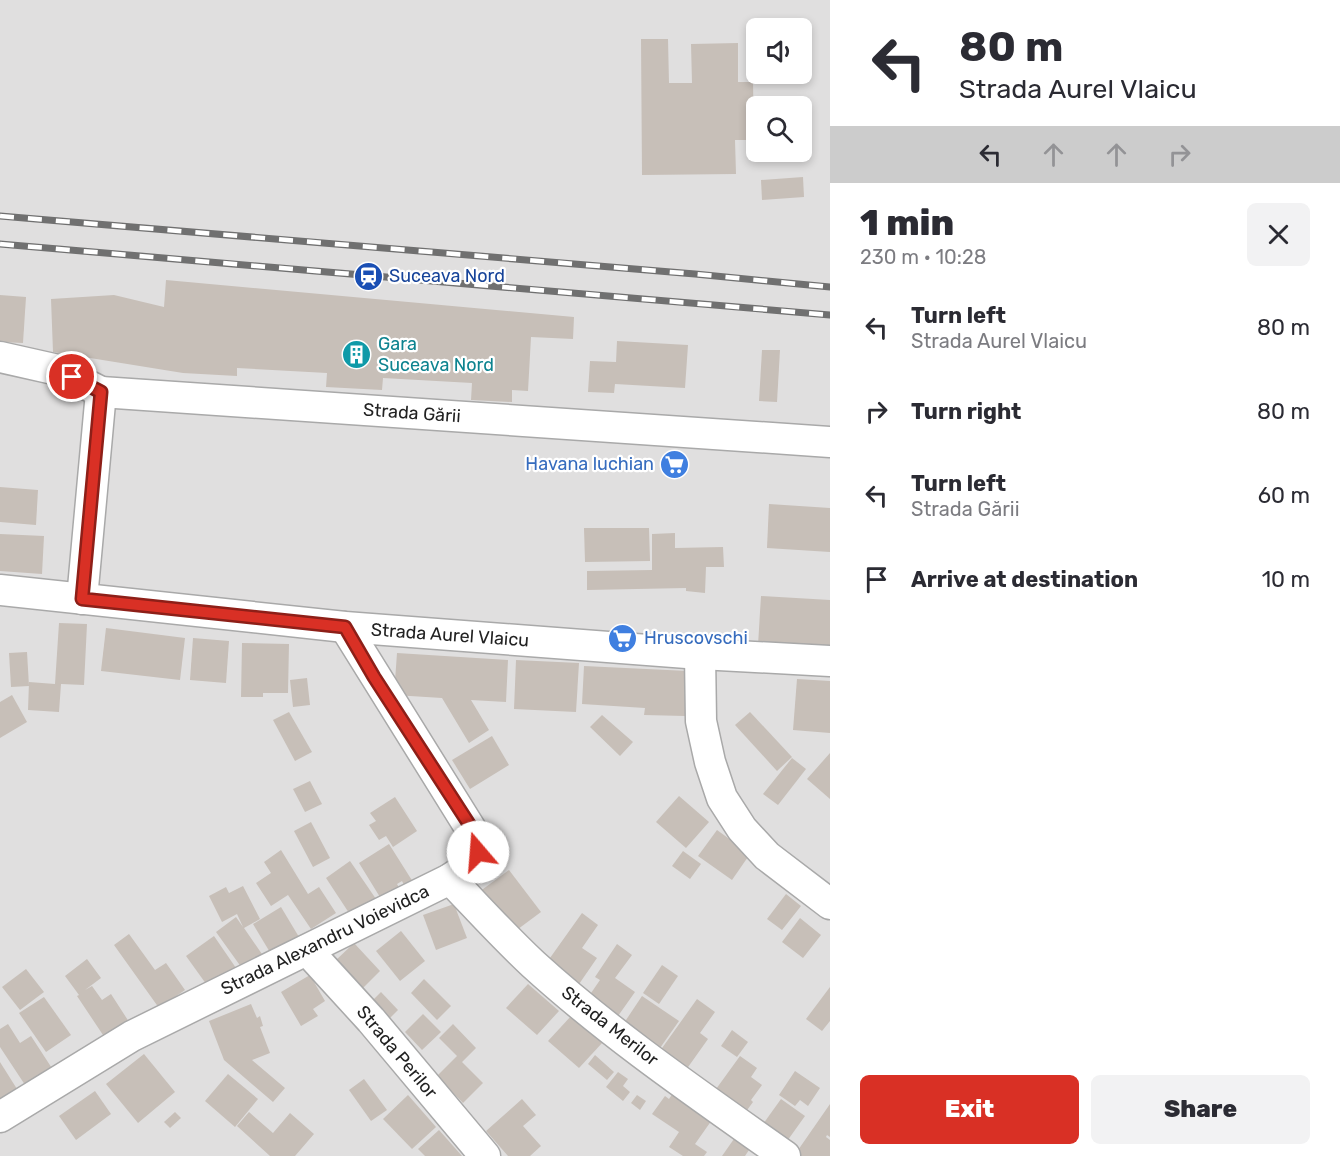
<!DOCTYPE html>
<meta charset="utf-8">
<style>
body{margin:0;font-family:Rubik,sans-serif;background:#f2f2f3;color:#2b2b33;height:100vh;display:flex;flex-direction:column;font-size:22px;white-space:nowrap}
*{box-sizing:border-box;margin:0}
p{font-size:20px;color:#7c7c81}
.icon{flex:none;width:33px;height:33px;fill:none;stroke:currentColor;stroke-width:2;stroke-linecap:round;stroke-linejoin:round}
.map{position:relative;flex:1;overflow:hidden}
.sheet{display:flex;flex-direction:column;background:#fff;width:510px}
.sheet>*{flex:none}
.top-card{background:#fff;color:#2b2b33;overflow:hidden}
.controls{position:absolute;left:746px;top:18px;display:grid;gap:12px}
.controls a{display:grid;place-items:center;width:66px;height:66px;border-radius:9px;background:#fff;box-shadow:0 3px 9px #0003;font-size:30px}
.pin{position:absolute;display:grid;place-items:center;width:51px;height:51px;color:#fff;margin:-26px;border:3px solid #fff;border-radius:50%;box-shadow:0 2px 6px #0007}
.me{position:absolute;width:66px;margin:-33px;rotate:342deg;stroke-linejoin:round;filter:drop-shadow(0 0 4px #0008)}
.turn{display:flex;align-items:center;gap:21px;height:126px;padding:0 30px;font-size:27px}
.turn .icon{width:78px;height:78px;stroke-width:2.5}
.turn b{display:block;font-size:42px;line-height:51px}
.lanes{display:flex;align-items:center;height:57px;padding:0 30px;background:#0003;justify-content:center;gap:30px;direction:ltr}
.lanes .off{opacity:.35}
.round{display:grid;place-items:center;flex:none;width:63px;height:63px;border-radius:9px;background:#f2f2f3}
.headline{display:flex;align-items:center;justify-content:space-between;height:102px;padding:0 30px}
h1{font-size:36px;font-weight:800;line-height:45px}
.button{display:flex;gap:12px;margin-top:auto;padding:12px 30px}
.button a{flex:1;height:69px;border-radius:9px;background:#d93025;color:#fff;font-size:24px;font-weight:800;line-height:69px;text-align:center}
.button a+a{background:#f2f2f3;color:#2b2b33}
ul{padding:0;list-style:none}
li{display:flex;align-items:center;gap:18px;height:84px;padding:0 30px}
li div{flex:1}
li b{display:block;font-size:22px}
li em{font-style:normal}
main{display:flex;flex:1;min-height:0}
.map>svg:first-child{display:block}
.residential{fill:#e0dfdf;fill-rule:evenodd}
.building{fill:#c7bfb8}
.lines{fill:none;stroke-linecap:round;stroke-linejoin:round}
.minor-casing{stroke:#a9a9a9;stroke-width:33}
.minor{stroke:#fff;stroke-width:30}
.rail-casing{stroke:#707070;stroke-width:7}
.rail{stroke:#fff;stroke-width:4.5;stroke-dasharray:14;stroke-linecap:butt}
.route-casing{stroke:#8d1f18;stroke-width:15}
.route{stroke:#d93025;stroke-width:10}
.labels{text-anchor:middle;stroke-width:4.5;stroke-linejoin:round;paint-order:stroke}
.transit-label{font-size:18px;fill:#164399;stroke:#fff;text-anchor:start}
.culture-label{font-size:18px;fill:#0d838f;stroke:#fff;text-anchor:start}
.street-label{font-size:18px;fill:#222;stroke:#fff}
.shop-label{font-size:18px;fill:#366cbe;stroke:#fff;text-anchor:end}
</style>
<main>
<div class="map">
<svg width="830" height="1156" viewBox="0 0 830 1156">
<rect width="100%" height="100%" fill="#f2efe9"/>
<path class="residential" d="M0,0H830V1156H0ZM756,28H801V74H756ZM756,106H801V152H756Z"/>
<g class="building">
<path d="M641,39H668L669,83H692L691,44L738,43V82H753L754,140H735L736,174L642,175Z"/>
<rect x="801" y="114" width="9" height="28"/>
<path d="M803,177L804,197L762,200L761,180Z"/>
<path d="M166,280L574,317L573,339L531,337L528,391L512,390V402L471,400L472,383L383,378L382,390L326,387L327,373L237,368V376L183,373L53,352L51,299L114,295L164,307Z"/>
<path d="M0,295L26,297L23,343L0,342Z"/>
<path d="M617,341L688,345L685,388L615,384L614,393L588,392L590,361L616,362Z"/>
<path d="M762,350H780L777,402L759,401Z"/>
<path d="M0,487L38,490L36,525L0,522Z"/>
<path d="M769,504L830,508V552L767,548Z"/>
<path d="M584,528H649L650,561L585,562Z"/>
<path d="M675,533V548L723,547L724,567H706L705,593L686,591V588L587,590V571L652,570V534Z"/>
<path d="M0,534L44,536L42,574L0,571Z"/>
<path d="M761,596L830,600V649L758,645Z"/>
<path d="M59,623L87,624L84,685L61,684L59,712L28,710L29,682L55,684Z"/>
<path d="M106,628L185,638L180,680L101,671Z"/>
<path d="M193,638L229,641L226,683L190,680Z"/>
<path d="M242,643L289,644L288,693H263V697H241Z"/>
<path d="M27,652L29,686L11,687L9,653Z"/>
<path d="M397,653L508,660L506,702L471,700L489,730L469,743L442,698L394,695Z"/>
<path d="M516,660L579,663L576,712L514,709Z"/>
<path d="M584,666L688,671L685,716L644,715L645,708L582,704Z"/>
<path d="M307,678L310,705L293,707L290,680Z"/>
<path d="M797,679L830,681V733L793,730Z"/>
<path d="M12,695L27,722L0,738V702Z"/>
<path d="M289,712L312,752L295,761L273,720Z"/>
<path d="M750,712L792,757L777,771L735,725Z"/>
<path d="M602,715L633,742L620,756L590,727Z"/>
<path d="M492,736L509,765L470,789L452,760Z"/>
<path d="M830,753V799L807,779Z"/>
<path d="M792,758L806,769L778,805L763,794Z"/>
<path d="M310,781L322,804L305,812L293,789Z"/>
<path d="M679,796L709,822L686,848L656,822Z"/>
<path d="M395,797L417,831L393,847L386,836L379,840L369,825L376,821L370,813Z"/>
<path d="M311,822L330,858L313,867L294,831Z"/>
<path d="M717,830L750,854L732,880L698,856Z"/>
<path d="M389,844L413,882L405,887L402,881L397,884L401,891L383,902L359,863Z"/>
<path d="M281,850L308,894L319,887L336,913L311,929L288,895L271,906L256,883L271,873L264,862Z"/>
<path d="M683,851L701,864L690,879L672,866Z"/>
<path d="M350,861L376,899L351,916L326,878Z"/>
<path d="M509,870L541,912L510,935L479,892Z"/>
<path d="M243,886L260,919L244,928L264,957L244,971L216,932L236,917L243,927L237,914L222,922L209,896L226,887L229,893Z"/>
<path d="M786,894L801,906L782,930L767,919Z"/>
<path d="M454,904L467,938L436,950L423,915Z"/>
<path d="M281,907L299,937L271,954L253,924Z"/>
<path d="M582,913L598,925L582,948L597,958L577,987L545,965Z"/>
<path d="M800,918L821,935L803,958L782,942Z"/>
<path d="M401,931L425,961L400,981L376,951Z"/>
<path d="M129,934L155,970L166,963L185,990L159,1008L114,945Z"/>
<path d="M214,936L236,968L209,988L186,956Z"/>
<path d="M354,943L380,971L361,990L334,962Z"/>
<path d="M617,944L632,955L615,978L635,992L618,1016L589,996L600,980L595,977Z"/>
<path d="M87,959L101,978L85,990L92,986L102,1000L111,994L131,1025L107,1041L77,996L79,995L65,976Z"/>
<path d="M662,965L678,976L659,1004L643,993Z"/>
<path d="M26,969L44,992L20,1010L2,987Z"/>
<path d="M310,975L325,1001L313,1009L318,1016L301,1026L281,992Z"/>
<path d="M424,979L451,1006L437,1020L411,993Z"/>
<path d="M528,984L559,1011L537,1035L506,1008Z"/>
<path d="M830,987V1021L822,1031L806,1019Z"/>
<path d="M381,992L398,1010L385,1023L368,1005Z"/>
<path d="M642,996L679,1021L660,1048L624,1023Z"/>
<path d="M44,997L71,1035L46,1052L19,1013Z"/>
<path d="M697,999L715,1012L700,1033L708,1039L681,1077L655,1058Z"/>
<path d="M251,1004L257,1018L260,1016L263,1026L260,1027L270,1053L252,1060L285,1088L273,1102L224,1060L209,1021Z"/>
<path d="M423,1014L441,1032L422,1050L405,1032Z"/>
<path d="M572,1015L603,1042L579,1068L548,1041Z"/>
<path d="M8,1024L20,1043L31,1036L57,1076L31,1094L0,1047V1029Z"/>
<path d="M453,1024L476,1048L462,1062L483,1083L463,1103L437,1076L457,1056L439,1038Z"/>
<path d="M732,1030L748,1042L737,1057L721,1046Z"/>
<path d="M144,1054L175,1092L138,1123L106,1084Z"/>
<path d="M595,1055L614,1072L607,1080L588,1064Z"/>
<path d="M740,1056L757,1068L751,1077L762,1085L751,1100L753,1102L742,1117L711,1096Z"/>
<path d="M0,1062L17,1089L0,1099Z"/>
<path d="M795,1071L820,1088L808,1106L800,1100L795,1106L779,1095Z"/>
<path d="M618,1072L628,1079L623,1086L630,1092L623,1101L606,1087Z"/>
<path d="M228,1074L258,1099L235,1127L205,1101Z"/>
<path d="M364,1079L387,1110L371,1121L349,1090Z"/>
<path d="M675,1090L714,1117L695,1144L707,1152L704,1156H683L669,1147L679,1132L652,1114L665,1096L669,1099Z"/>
<path d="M95,1091L111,1114L76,1140L59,1116Z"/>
<path d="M408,1095L436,1127L412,1149L383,1119Z"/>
<path d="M637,1095L646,1101L640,1110L631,1103Z"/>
<path d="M522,1099L536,1115L523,1126L541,1146L530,1156H508L486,1131Z"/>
<path d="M781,1099L805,1116L785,1144L761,1127Z"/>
<path d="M830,1104V1137L827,1135L826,1137L830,1140V1156H801L796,1153Z"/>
<path d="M175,1112L181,1118L170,1128L164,1122Z"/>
<path d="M249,1112L273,1133L290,1113L314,1134L295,1156H270L237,1126Z"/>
<path d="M439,1130L462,1156H425L418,1149Z"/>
<path d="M736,1136L751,1147L745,1156H722Z"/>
</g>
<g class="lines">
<defs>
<g id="minor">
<path d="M0,357L58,370L101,392L830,442"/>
<path d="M0,590L345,627L700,654L830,661"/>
<path d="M82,599L101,392"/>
<path d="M700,654L701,721L710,762L722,798L742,829L767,856L830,904"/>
<path d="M450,879C477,907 504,937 533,964C611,1035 699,1095 785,1156"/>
<path d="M307,950L371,1020L485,1156"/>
<path d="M0,1117L132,1036L450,879C468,866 479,864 477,839L345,627"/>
</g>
</defs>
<use href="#minor" class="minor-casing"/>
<use href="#minor" class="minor"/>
<defs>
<g id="rail">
<path d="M0,216L695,274L830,287"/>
<path d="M0,244L830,315"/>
</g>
</defs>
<use href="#rail" class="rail-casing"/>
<use href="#rail" class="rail"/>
</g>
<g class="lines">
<defs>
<path id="route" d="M72,377L101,392L82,599L345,627L374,677L469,824L477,839L478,852"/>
</defs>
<use href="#route" class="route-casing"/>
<use href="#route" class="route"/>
</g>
<defs>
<symbol id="station-disc" viewBox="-11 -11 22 22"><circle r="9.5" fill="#1a4fb4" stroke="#fff"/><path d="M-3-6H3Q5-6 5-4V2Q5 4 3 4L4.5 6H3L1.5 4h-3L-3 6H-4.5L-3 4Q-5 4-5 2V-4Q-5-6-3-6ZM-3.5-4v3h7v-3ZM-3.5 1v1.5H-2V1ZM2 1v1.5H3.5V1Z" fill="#fff"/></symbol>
<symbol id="building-disc" viewBox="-11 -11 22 22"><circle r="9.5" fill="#0f9aa8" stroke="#fff"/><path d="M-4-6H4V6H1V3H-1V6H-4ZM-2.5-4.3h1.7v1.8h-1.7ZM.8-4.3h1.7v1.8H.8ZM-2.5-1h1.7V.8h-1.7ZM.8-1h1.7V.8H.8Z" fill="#fff"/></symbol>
<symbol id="supermarket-disc" viewBox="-11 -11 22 22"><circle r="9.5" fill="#3f7fe0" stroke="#fff"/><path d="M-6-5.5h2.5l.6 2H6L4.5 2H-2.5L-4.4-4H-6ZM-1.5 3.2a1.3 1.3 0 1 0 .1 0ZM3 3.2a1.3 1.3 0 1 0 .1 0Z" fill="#fff"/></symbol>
</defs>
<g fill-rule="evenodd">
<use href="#station-disc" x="352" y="260" width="33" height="33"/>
<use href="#building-disc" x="340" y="338" width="33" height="33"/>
<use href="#supermarket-disc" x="658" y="448" width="33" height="33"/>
<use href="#supermarket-disc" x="606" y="622" width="33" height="33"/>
</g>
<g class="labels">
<g class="transit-label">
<text x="389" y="282">Suceava Nord</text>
</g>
<g class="culture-label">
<text x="378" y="350">Gara<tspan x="378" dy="21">Suceava Nord</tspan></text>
</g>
<g class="street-label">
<text transform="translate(412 413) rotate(4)" y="6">Strada Gării</text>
<text transform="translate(450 635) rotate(4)" y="6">Strada Aurel Vlaicu</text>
<text transform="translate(325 940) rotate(-26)" y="6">Strada Alexandru Voievidca</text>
<text transform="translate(610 1026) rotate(38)" y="6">Strada Merilor</text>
<text transform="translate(397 1052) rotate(50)" y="6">Strada Perilor</text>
</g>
<g class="shop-label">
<text x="654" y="470">Havana luchian</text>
<text x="644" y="644" text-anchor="start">Hruscovschi</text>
</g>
</g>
</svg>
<div class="controls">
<a><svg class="icon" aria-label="sound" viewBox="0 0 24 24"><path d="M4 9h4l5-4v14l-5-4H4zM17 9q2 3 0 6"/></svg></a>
<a><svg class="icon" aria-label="search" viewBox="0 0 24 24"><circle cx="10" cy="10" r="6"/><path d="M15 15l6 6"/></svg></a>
</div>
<div class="pin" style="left:72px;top:377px;background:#d93025"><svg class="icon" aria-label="arrive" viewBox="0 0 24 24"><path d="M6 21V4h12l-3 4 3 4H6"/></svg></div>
<svg class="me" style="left:478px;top:852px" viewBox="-20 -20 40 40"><circle r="19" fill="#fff"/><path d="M0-13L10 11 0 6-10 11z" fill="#d93025"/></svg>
</div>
<section class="sheet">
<div class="top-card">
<div class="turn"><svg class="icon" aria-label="left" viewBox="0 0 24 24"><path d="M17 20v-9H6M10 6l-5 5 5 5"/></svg><div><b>80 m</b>Strada Aurel Vlaicu</div></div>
<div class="lanes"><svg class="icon" aria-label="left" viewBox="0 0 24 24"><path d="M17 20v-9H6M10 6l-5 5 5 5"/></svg><svg class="icon off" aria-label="ahead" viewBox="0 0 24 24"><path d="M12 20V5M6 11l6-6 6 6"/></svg><svg class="icon off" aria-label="ahead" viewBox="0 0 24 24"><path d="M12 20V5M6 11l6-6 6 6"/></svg><svg class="icon off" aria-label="right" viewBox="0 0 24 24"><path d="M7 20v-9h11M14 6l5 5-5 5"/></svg></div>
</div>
<div class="headline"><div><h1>1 min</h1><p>230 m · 10:28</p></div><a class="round"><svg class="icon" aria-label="close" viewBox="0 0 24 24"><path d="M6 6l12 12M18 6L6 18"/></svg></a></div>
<ul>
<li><svg class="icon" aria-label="left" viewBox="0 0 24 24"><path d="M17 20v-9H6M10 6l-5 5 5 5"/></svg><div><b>Turn left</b><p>Strada Aurel Vlaicu</p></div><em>80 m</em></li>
<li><svg class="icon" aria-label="right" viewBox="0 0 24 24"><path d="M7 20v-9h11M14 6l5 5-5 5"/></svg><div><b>Turn right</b></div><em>80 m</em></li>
<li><svg class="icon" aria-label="left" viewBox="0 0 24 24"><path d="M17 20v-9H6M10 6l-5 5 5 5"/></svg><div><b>Turn left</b><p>Strada Gării</p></div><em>60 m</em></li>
<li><svg class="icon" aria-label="arrive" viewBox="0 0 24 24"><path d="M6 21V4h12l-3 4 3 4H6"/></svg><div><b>Arrive at destination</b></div><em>10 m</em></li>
</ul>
<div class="button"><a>Exit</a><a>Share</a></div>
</section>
</main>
